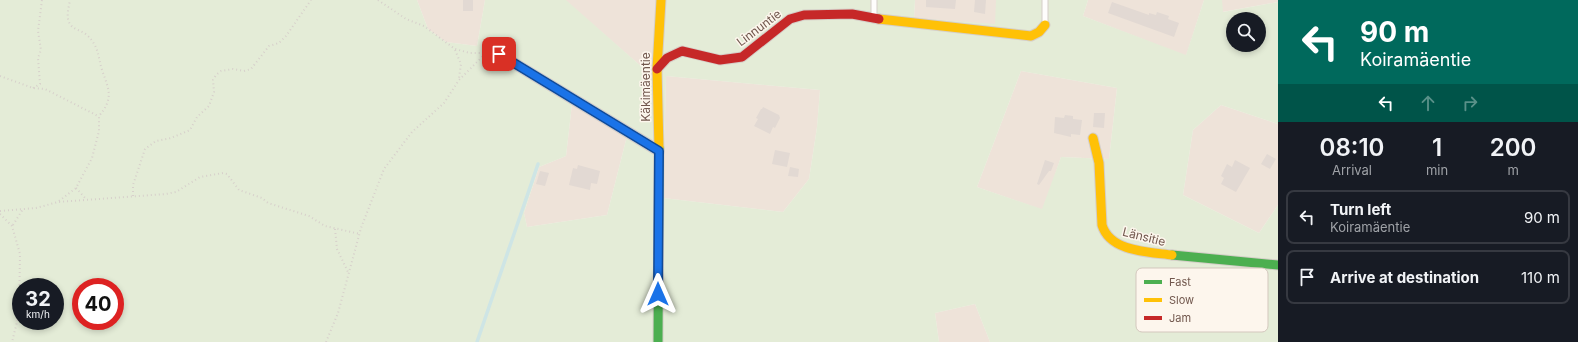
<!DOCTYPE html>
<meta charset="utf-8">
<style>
body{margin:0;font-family:Inter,sans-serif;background:#20242c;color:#f1f3f6;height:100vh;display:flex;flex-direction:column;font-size:15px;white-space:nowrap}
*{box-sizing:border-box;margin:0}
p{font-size:13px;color:#9ea1a6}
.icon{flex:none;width:22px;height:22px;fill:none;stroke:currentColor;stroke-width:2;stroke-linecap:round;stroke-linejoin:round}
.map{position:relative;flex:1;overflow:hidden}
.drawer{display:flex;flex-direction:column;background:#171b24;width:300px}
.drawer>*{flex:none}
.guide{background:#00695c;color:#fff;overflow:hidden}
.buttons{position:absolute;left:1226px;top:12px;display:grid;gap:8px}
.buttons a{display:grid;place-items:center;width:40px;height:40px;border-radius:50%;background:#171b24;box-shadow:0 2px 6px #0003;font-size:20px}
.speed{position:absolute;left:12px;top:278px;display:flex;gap:8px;font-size:20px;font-weight:700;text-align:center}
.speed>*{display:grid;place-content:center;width:52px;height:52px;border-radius:50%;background:#171b24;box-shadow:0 2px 6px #0003;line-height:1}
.speed small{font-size:10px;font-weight:400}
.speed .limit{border:6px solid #d22;background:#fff;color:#111}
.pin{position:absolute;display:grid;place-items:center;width:34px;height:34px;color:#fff;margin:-17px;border-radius:8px;box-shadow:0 2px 6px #0006}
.me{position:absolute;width:44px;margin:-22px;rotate:0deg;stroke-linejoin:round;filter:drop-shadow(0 0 3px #0008)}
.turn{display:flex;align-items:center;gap:14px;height:84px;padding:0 16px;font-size:18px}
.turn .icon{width:52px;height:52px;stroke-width:2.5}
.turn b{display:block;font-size:28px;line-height:34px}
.lanes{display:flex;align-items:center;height:38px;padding:0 16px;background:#0003;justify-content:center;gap:20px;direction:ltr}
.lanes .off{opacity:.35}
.eta{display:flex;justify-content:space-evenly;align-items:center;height:68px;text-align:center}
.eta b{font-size:24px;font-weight:600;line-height:28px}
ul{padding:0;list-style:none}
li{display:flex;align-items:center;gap:12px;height:54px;margin:0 8px 6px;padding:0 8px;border:2px solid #363941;border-radius:8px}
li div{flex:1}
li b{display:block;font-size:15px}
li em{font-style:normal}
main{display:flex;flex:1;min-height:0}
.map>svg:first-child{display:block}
.residential{fill:#eee3d9}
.green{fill:#e4ecd7;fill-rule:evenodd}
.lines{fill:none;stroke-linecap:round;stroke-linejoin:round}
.stream{stroke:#cee5e5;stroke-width:3.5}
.building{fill:#e2d9d3}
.lane-casing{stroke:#d5cec9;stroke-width:7}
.street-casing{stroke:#d5cec9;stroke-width:12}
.fast-casing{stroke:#d5cec8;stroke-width:11}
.slow-casing{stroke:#d5cec8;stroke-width:11}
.jam-casing{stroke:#d5cec8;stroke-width:11}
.path{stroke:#d7d0cb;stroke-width:2;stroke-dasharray:1 3;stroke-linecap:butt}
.lane{stroke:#fefdfc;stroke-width:5}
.street{stroke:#fefdfc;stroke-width:10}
.fast{stroke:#4caf50;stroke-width:9}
.slow{stroke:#ffc107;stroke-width:9}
.jam{stroke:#c62828;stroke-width:9}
.route-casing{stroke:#114b97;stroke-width:10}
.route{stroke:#1a73e8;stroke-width:7}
.labels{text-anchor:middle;stroke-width:3;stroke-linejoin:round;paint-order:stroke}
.street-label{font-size:12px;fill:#72584e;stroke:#fdf6ed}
.key{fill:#fdf6ed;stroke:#d3c7bd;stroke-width:1}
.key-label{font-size:11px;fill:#72584e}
</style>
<main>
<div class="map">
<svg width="1278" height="342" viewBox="0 0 1278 342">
<rect width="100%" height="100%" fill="#f6f1eb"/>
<g class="residential">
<path d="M417,0H485L477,46L446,42L428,29Z"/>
<path d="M566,0H656L651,75L566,1Z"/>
<path d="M915,0H996V25L914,18Z"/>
<path d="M1088,0H1204L1186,56L1083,16Z"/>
<path d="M1222,0H1278V2L1222,12Z"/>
<path d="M1021,71L1117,88L1109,159L1061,157L1043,210L977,187Z"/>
<path d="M666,76L820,90L817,127L809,179L783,212L663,198Z"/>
<path d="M572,104L627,136L607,215L527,227L524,213L539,167L566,156Z"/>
<path d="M1221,105L1278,124V205L1259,233L1183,195L1193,130Z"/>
<path d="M975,304L990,342H939L935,313Z"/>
</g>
<path class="green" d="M0,0H417L428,29L446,42L477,46L485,0H566L651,75L656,0H915L914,18L995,24L996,0H1088L1083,16L1186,55L1204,0H1222L1223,12L1278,2V124L1221,105L1193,130L1183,195L1259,233L1278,205V342H990L975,304L935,313L939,342H0ZM1233,19H1259V45H1233ZM1021,71L1117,88L1109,159L1061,157L1042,209L977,187ZM666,76L820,90L817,127L809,179L783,212L663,198ZM572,104L627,136L607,215L527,227L524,213L539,167L566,156ZM21,287H55V321H21ZM81,287H115V321H81Z"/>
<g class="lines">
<path class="stream" d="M477,342L538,164"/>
</g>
<g class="building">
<rect x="463" y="0" width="10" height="11"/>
<path d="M926,0H956L955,9L926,7Z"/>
<path d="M975,0H986L985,14L974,12Z"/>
<path d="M1112,2L1149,15V13L1156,15L1157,12L1169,16L1168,19L1179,23L1174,37L1108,13Z"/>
<path d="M763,107L779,115L780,118L775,128L773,127L770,134L754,126L758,119L756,118L761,109H762Z"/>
<path d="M1094,113H1105L1104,128L1093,127Z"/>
<path d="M1065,115L1073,116V119L1082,120L1080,135L1071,134V137L1054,133L1055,117L1064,118Z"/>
<path d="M775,150L790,153L787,167L772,164Z"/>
<path d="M1267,154L1276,159L1270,169L1261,164Z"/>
<path d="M1045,160L1054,163L1051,171H1049L1039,185L1037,184Z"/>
<path d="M1235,160L1250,168L1236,192L1221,184L1224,178L1221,176L1227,164L1232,167Z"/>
<path d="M578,165L600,171L597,184L591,183L590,190L569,185L573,168L577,169Z"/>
<path d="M790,167L799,169L798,177L788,176Z"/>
<path d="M540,171L549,173L545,186L536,184Z"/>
</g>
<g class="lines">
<defs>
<g id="lane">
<path d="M874,0V16"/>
<path d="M1045,0V24"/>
</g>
<path id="street" d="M499,54L659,151"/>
<g id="fast">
<path d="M1172,255L1278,265"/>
<path d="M658,342L659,148"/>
</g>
<g id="slow">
<path d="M879,19L1031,36L1039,32L1045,25"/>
<path d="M1093,138L1099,163L1102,225C1110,252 1149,252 1172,255"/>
<path d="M659,148L657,69L661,0"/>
</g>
<path id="jam" d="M657,69L667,58L682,51L720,60L742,57L790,19L804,15L852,14L879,19"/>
</defs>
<use href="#lane" class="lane-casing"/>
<use href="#street" class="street-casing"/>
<use href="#fast" class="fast-casing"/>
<use href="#slow" class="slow-casing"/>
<use href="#jam" class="jam-casing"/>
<g class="path">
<path d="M378,0L406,19L424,26L455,49L470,53H485"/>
<path d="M455,50L461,64L459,78"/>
<path d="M0,76L33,88L45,89L98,116"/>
<path d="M33,88L40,84L38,58L41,50L38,31L42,0"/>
<path d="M76,188L86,199"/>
<path d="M133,196V185L145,149L156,141L171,138L190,130L197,117L209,106L214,92L213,80L216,75L221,71L233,69L244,71L251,69L269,46L279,43L286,36L311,0"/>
<path d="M59,201L76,188L92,158L99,131V116C114,98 109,90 102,70C98,57 99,47 88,36C82,30 72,30 69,22C66,16 69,6 70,0"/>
<path d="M0,211L36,208L58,202L166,194L176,192L200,177L223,173L227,174L239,190L262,198L268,203L309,216L325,226L360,234"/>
<path d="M0,214L12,226L20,254L19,314L12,342"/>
<path d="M13,225L23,209"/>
<path d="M335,229L337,249L348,272"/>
<path d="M326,342L338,313L361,228L384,169L412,132L444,103L459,80L486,53"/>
</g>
<use href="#lane" class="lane"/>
<use href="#street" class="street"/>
<use href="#fast" class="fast"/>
<use href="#slow" class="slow"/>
<use href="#jam" class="jam"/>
</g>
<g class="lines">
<defs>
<path id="route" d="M499,54L659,151L658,294"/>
</defs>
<use href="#route" class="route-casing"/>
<use href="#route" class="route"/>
</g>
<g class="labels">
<g class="street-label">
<text transform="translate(759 28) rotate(-37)" y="4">Linnuntie</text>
<text transform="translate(646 87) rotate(-90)" y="4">Käkimäentie</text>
<text transform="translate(1144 237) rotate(14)" y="4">Länsitie</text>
</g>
</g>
<rect x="1136" y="268" width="132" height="64" rx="6" class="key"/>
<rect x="1144" y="280" width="18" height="4" fill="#4caf50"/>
<rect x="1144" y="298" width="18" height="4" fill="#ffc107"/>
<rect x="1144" y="316" width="18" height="4" fill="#c62828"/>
<g class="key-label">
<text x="1169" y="286">Fast</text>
<text x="1169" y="304">Slow</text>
<text x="1169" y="322">Jam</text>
</g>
</svg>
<div class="buttons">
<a><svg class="icon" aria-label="search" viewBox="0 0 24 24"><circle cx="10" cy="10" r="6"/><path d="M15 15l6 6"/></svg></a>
</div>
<div class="speed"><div>32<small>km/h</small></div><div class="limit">40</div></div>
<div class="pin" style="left:499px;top:54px;background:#d93025"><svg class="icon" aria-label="arrive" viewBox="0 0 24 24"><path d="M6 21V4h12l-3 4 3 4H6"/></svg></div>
<svg class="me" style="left:658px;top:294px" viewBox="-20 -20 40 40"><path d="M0-17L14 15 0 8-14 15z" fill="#1a73e8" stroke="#fff" stroke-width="4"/></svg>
</div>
<section class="drawer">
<div class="guide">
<div class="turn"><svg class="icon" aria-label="left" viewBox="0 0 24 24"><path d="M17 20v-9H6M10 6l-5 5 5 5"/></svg><div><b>90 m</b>Koiramäentie</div></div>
<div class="lanes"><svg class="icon" aria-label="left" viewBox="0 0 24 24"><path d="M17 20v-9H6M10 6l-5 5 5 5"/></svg><svg class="icon off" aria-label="ahead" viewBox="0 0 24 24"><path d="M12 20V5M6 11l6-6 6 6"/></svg><svg class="icon off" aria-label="right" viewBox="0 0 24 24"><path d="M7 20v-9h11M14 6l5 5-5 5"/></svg></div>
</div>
<div class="eta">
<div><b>08:10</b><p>Arrival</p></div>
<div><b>1</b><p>min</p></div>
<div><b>200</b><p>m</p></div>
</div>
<ul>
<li><svg class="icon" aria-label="left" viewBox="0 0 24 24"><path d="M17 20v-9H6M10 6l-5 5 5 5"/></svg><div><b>Turn left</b><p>Koiramäentie</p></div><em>90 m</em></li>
<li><svg class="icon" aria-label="arrive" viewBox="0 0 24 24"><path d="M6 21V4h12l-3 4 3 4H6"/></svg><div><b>Arrive at destination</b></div><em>110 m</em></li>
</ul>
</section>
</main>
